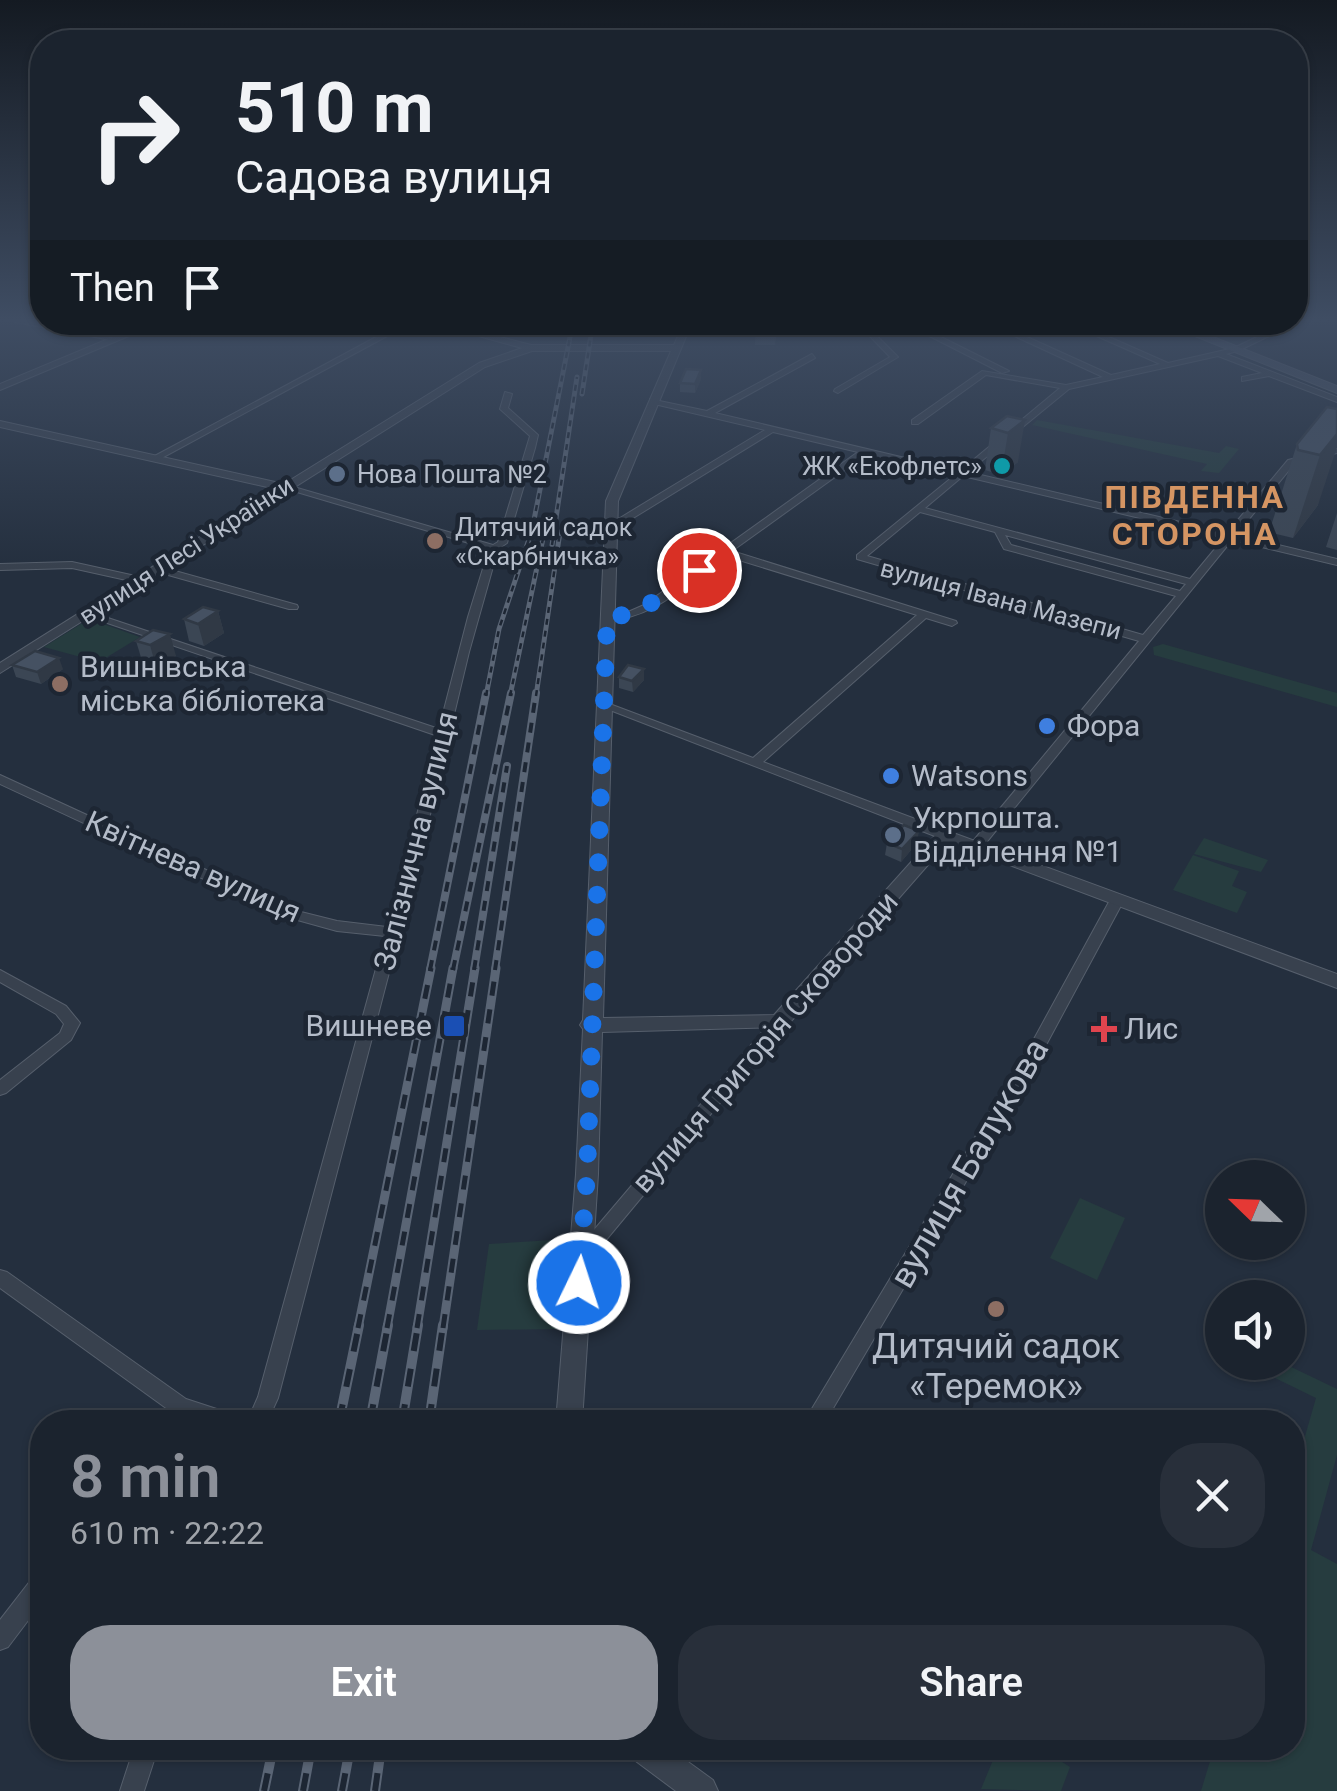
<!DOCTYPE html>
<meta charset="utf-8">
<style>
body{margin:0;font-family:Roboto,sans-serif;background:#282f3a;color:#f1f3f6;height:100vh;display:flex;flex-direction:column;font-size:38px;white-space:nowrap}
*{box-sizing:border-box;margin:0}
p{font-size:32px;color:#a0a4aa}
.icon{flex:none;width:55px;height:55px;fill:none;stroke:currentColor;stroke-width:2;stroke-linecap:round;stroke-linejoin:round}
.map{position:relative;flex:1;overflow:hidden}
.details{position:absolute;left:30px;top:1410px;width:1275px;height:350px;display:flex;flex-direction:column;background:#1b232e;border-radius:40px;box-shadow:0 2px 8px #0004,0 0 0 2px #39404a}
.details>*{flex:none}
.banner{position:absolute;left:30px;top:30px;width:1278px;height:305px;border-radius:40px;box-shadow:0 2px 8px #0004,0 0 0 2px #39404a;background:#1b232e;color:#f1f3f6;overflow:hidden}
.needle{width:65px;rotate:293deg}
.tools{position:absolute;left:1205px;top:1160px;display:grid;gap:20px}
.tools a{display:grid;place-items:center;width:100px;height:100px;border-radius:50%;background:#1b232e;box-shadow:0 2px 8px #0004,0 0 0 2px #39404a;font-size:50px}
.pin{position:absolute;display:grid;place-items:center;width:85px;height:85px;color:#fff;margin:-42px;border:5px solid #fff;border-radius:50%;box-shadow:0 2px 10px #0007}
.me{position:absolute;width:110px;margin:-55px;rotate:4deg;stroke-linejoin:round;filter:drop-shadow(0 0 8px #0008)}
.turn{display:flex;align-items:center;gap:35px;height:210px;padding:0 40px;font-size:45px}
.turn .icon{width:130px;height:130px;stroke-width:2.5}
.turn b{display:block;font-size:70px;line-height:85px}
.then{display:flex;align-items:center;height:95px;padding:0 40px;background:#0003;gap:20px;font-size:38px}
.round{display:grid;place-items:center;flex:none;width:105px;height:105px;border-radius:40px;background:#282f3a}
.headline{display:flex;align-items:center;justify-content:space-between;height:170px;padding:0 40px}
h1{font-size:60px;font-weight:600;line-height:75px;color:#8c9099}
.cta{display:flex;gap:20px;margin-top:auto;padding:20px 40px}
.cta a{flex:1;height:115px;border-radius:40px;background:#8c9099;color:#fff;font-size:40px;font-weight:600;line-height:115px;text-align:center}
.cta a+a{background:#282f3a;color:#f1f3f6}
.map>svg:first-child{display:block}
.green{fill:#263c3f}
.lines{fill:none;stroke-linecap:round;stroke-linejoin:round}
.minor-casing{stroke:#565f6c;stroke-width:2}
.tertiary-casing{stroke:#565f6c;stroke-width:2}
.secondary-casing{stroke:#565f6c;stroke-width:2}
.minor{fill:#38414e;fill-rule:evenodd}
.tertiary{fill:#38414e;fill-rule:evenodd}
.secondary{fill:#465061;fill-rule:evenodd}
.rail-far3-casing{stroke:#5a6575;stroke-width:5}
.rail-far2-casing{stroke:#5a6575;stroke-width:8}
.rail-far1-casing{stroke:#5a6575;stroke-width:9}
.rail-casing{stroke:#5a6575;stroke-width:10}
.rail-far3{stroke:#1d2633;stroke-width:2.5;stroke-dasharray:6;stroke-linecap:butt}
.rail-far2{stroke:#1d2633;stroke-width:4;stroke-dasharray:10;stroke-linecap:butt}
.rail-far1{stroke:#1d2633;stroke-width:5;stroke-dasharray:14;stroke-linecap:butt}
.rail{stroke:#1d2633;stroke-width:6;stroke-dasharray:18;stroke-linecap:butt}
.wall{fill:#3b4654}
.shaded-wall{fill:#303945}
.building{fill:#455162;stroke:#303945;stroke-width:2.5}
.route{stroke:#1a73e8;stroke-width:18;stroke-dasharray:0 32.4}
.culture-dot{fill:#0f9aa8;stroke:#1d2633;stroke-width:4}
.service-dot{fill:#5c6f8a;stroke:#1d2633;stroke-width:4}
.education-dot{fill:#8d6e63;stroke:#1d2633;stroke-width:4}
.shop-dot{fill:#3f7fe0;stroke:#1d2633;stroke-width:4}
.transit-dot{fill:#1a4fb4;stroke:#1d2633;stroke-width:4}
.health-dot{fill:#e0444e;stroke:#1d2633;stroke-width:4}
.labels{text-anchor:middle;stroke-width:9;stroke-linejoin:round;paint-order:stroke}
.far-poi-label{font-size:25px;fill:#b4bcc9;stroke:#1d2633;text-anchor:start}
.far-street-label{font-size:25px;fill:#b4bcc9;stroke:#1d2633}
.poi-label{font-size:30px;fill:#b4bcc9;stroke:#1d2633;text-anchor:start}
.street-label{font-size:30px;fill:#b4bcc9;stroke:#1d2633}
.far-district-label{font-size:32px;font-weight:bold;letter-spacing:2.5px;fill:#d59563;stroke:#1d2633}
.near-street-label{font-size:35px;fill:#b4bcc9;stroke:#1d2633}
.near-poi-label{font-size:35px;fill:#b4bcc9;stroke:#1d2633}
</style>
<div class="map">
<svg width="1337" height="1791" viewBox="0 0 1337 1791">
<rect width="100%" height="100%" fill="#242f3e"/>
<g class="green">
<path d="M1037,420L1219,453L1226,446L1239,449L1219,473L1201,471L1207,464L1032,425Z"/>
<path d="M89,619L140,637L99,662L44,647Z"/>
<path d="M1163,644L1337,693V707L1154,655L1153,647Z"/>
<path d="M1204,838L1268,860L1261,872L1194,854Z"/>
<path d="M1193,855L1239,871L1232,886L1247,892L1237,913L1173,890Z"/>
<path d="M1080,1198L1125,1218L1097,1280L1050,1258Z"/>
<path d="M569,1239L560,1329L477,1330L489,1244Z"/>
<path d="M1287,1365L1337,1389V1455L1311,1550L1337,1564V1791H1201L1214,1748H1292L1293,1478L1316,1398L1275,1378L1280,1366Z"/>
<path d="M998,1748H1040L1070,1767L1061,1791L981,1789Z"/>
</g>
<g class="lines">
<defs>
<g id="minor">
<path d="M10,321H22L119,339L116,341Z"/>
<path d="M1295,321L1296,323L1238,351L1226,354L1337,397V402L1269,376L1242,381V377L1262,373L1218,356L1069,389L968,472L1227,533L1288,460L1337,449V453L1294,464L1236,535L1337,559V565L1232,540L981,849L976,850L969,846L1139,641L857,559V555L955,475L867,454L732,551L956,621L957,623L952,626L926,618L763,762L950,832L952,835L950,838H940L597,705L599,703H607L753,758L917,615L726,556C689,582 651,622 603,620V616L628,612L644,605L858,452L773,432L625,523L607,524V520L620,518L765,430L650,403V399L707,411L812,354L815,358L715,413L960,471L1060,388L986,375L918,424H912V420L982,371L1066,385L1103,377L984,322H994L1111,375L1160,364L1065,322H1075L1168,363L1234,348L1288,322H1295ZM963,476L1224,538L1190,579L925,508ZM920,512L995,532L1004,549L1176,596L1143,635L867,556ZM1005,535L1186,584L1180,591L1011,545Z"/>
<path d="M93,322H102L87,330L73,326L76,324L86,326Z"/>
<path d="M404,322H413L158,460L151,458Z"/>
<path d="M865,322H879L867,326L898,357L838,393L834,391L835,389L890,357L861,327L686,329L683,327L686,325H854Z"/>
<path d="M902,322H911L1009,371L1002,373Z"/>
<path d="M505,392L512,394L508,408L538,435L535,448L507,543L498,549L469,652L427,827L278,1398L267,1422H247L258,1397L385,936L337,931L283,916L0,784V775L293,910L337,921L387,927L438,736L81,614L86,611L90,612L439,729L468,617L489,549L280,487L287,485L493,545L498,542L530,436L500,409Z"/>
<path d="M72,562L140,577L145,580L140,583L72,568L0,570V564Z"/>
<path d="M157,566L297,605L298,607L297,609H289L154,571V567Z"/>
<path d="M1117,896L1124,900L1046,1045L825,1422H804L1034,1039L1110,900Z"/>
<path d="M0,970L66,1006L80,1023L71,1040L6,1093L0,1095V1080L60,1033L64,1024L56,1014L0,982Z"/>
<path d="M779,1017L784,1018L787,1022L784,1026L606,1240C597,1246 587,1255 576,1251L573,1246L576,1241L594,1230L774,1018Z"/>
<path d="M0,1270L7,1272L186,1399L235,1415L238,1422H199L184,1418L180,1422H157L166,1408L0,1288Z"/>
<path d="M42,1573V1602L8,1647L0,1650V1620L34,1576Z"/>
<path d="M134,1748H158L144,1791H120Z"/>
</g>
<g id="tertiary">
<path d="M149,322H162L0,390V384Z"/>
<path d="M428,322H444L531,345H674L684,322H692L618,501L603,1018L774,1015L939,831L945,830L1337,974V988L948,842L786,1027L602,1032L598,1174L582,1422H556L576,1174L583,1029L580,1025L583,1020L606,501L671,351H532L485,367L0,673V663L276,489L0,427V421L284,484L479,363L522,348Z"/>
<path d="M629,1748H669L713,1780L718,1791H676L633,1759Z"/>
</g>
<path id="secondary" d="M1160,322H1175L1337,386V393Z"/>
</defs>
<use href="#minor" class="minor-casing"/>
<use href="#tertiary" class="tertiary-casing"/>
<use href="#secondary" class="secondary-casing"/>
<use href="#minor" class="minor"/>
<use href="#tertiary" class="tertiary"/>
<use href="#secondary" class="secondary"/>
<defs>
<g id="rail-far3">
<path d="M582,394L593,322"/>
<path d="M552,545L577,377"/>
<path d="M486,696L499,629L532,530L573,322"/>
<path d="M510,696L545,529"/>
<path d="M536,696L560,532"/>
</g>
<g id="rail-far2">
<path d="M430,970L486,693"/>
<path d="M453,970L511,693"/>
<path d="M474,970L507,766"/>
<path d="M495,970L536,693"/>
</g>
<g id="rail-far1">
<path d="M358,1328L431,968"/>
<path d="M387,1328L453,968"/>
<path d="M417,1328L475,968"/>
<path d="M443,1328L496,968"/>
</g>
<g id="rail">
<path d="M339,1422L359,1325"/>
<path d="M370,1422L388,1325"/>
<path d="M402,1422L418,1325"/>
<path d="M429,1422L443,1325"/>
<path d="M264,1791L273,1748"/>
<path d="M303,1791L311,1748"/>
<path d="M342,1791L350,1748"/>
<path d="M375,1791L381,1748"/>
</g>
</defs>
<use href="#rail-far3" class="rail-far3-casing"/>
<use href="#rail-far2" class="rail-far2-casing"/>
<use href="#rail-far1" class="rail-far1-casing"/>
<use href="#rail" class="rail-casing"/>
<use href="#rail-far3" class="rail-far3"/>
<use href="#rail-far2" class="rail-far2"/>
<use href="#rail-far1" class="rail-far1"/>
<use href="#rail" class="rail"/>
</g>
<g class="wall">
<path d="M756,322H778L775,345H755Z"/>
<path d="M701,379L695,393L680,392V383Z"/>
<path d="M1327,407L1318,505L1293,538L1272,533L1271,526L1297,444Z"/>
<path d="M1007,416L1018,462L1001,475L985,470L991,428Z"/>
<path d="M1337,513V550L1326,547Z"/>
<path d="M218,611L224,633L204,646L189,641L184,619Z"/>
<path d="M153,630L176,656L156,667L143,664L136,641Z"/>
<path d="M12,665L63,669L41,684L16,677Z"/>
<path d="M644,669V680L633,692L619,688V677Z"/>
<path d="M887,843H917L901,862L885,855Z"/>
</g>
<g class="shaded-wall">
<path d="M701,370V379L695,393V384Z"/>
<path d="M1025,420L1018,462L1001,475L1008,433Z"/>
<path d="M1337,434V447L1318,505L1293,538L1320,455Z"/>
<path d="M218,611L224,633L204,646L198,624Z"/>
<path d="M170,634L176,656L156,667L150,645Z"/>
<path d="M59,658L63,669L41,684L37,672Z"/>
<path d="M644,669V680L633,692L632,681Z"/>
<path d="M919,831L917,843L901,862L902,849Z"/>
</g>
<g class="building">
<path d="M686,369L701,370L695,384L680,383Z"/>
<path d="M1327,407L1337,409V434L1320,455L1298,450L1297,444Z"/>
<path d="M1007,416L1025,420L1008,433L991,428Z"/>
<path d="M203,607L218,611L198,624L184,619Z"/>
<path d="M153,630L170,634L150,645L136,641Z"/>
<path d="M35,651L59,658L37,672L12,665Z"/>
<path d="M628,665L644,669L632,681L619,677Z"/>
<path d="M904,825L919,831L902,849L887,843Z"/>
</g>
<linearGradient id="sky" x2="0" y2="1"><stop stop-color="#141a22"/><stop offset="0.56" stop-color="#3f4d63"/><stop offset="1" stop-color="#3f4d63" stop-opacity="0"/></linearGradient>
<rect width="1337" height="571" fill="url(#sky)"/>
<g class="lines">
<path class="route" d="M579,1283L587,1174L607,618C644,614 669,591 699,570"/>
</g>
<circle class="culture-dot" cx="1002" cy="466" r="10"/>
<g class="service-dot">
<circle cx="337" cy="474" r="10"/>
<circle cx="893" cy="835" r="10"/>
</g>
<g class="education-dot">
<circle cx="435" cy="541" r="10"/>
<circle cx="60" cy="684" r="10"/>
<circle cx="996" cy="1309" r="10"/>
</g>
<g class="shop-dot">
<circle cx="1047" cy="726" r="10"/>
<circle cx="891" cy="776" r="10"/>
</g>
<rect class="transit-dot" x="442" y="1014" width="24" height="24" rx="5"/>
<path class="health-dot" d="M1099 1014h10v10h10v10h-10v10h-10v-10h-10v-10h10z"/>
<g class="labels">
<g class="far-poi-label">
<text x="982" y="475" text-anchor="end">ЖК «Екофлетс»</text>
<text x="357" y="483">Нова Пошта №2</text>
<text x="455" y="536">Дитячий садок<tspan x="455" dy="29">«Скарбничка»</tspan></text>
</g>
<g class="far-street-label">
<text transform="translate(186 550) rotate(-33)" y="9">вулиця Лесі Українки</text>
<text transform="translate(1001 599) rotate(15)" y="9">вулиця Івана Мазепи</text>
</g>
<g class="poi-label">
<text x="80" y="677">Вишнівська<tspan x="80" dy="34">міська бібліотека</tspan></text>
<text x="1067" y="736">Фора</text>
<text x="911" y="786">Watsons</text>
<text x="913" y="828">Укрпошта.<tspan x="913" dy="34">Відділення №1</tspan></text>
<text x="432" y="1036" text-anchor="end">Вишневе</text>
<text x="1124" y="1039">Лис</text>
</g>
<g class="street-label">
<text transform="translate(416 841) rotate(-76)" y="10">Залізнична вулиця</text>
<text transform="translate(193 867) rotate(24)" y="10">Квітнева вулиця</text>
<text transform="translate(765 1042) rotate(-49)" y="10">вулиця Григорія Сковороди</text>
</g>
<g class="far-district-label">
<text x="1195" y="508">ПІВДЕННА<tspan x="1195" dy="37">СТОРОНА</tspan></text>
</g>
<g class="near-street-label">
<text transform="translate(969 1163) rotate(-60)" y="12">вулиця Балукова</text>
</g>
<g class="near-poi-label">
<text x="996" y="1358">Дитячий садок<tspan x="996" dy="40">«Теремок»</tspan></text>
</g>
</g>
</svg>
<div class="tools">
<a><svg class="needle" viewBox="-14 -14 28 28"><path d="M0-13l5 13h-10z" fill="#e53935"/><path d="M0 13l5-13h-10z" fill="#a0a4aa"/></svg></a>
<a><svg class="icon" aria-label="sound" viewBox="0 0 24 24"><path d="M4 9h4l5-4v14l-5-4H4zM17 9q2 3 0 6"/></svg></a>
</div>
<div class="pin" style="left:699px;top:570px;background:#d93025"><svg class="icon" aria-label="arrive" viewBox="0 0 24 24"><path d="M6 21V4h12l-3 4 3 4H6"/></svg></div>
<svg class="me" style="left:579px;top:1283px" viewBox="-20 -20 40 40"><circle r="17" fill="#1a73e8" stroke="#fff" stroke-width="3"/><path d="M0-11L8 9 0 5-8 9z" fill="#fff"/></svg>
<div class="banner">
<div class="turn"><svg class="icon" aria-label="right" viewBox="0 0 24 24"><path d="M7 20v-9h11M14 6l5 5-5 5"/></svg><div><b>510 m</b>Садова вулиця</div></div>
<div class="then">Then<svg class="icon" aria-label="arrive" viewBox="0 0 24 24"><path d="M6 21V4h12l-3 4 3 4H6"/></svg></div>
</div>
<section class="details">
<div class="headline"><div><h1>8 min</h1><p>610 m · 22:22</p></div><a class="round"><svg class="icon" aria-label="close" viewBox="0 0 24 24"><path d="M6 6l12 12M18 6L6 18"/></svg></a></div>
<div class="cta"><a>Exit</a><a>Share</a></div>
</section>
</div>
